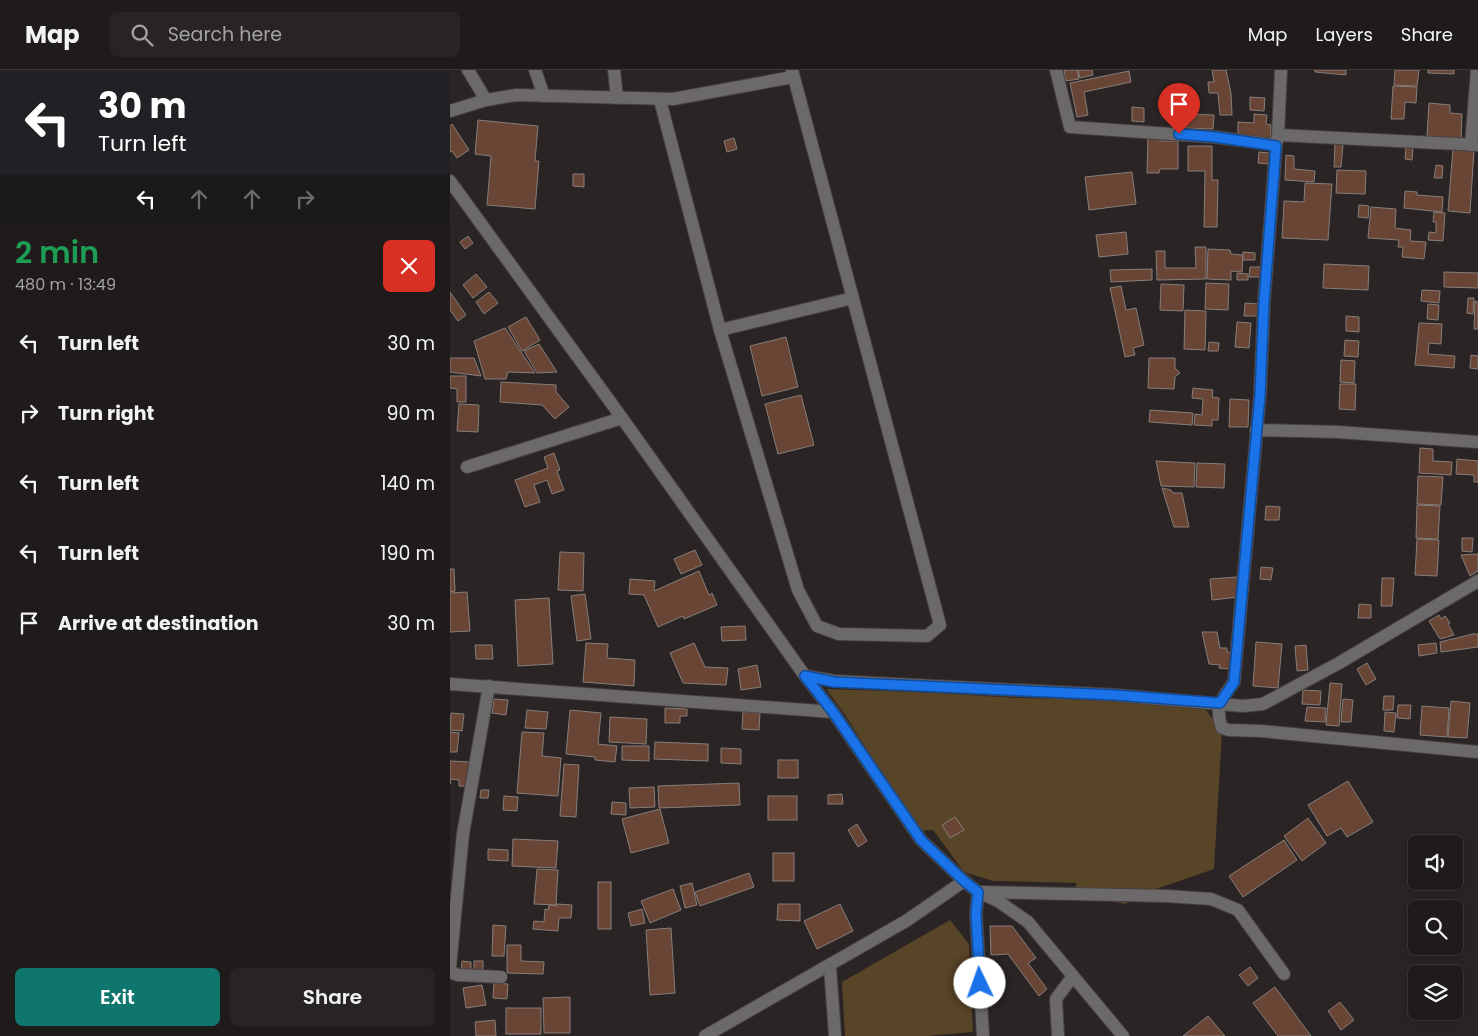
<!DOCTYPE html>
<meta charset="utf-8">
<style>
body{margin:0;font-family:Poppins,sans-serif;background:#282424;color:#f1f3f6;height:100vh;display:flex;flex-direction:column;font-size:19px;white-space:nowrap}
*{box-sizing:border-box;margin:0}
p{font-size:16px;color:#a2a1a3}
.icon{flex:none;width:28px;height:28px;fill:none;stroke:currentColor;stroke-width:2;stroke-linecap:round;stroke-linejoin:round}
.map{position:relative;flex:1;overflow:hidden}
.drawer{display:flex;flex-direction:column;background:#201b1b;width:450px}
.drawer>*{flex:none}
.hud{background:#202124;color:#fff;overflow:hidden}
.tools{position:absolute;left:958px;top:765px;display:grid;gap:10px}
.tools a{display:grid;place-items:center;width:55px;height:55px;border-radius:8px;background:#201b1b;box-shadow:0 2px 12px #0003,0 0 0 1px #3d393a;font-size:25px}
.pin{position:absolute;display:grid;place-items:center;width:42px;height:42px;color:#fff;margin:-51px -21px;border-radius:50% 50% 50% 0;rotate:-45deg;box-shadow:0 0 5px #0007}
.pin .icon{rotate:45deg}
.me{position:absolute;width:55px;margin:-28px;rotate:357deg;stroke-linejoin:round;filter:drop-shadow(0 0 4px #0008)}
.turn{display:flex;align-items:center;gap:18px;height:105px;padding:0 15px;font-size:22px}
.turn .icon{width:65px;height:65px;stroke-width:2.5}
.turn b{display:block;font-size:35px;line-height:42px}
.lanes{display:flex;align-items:center;height:48px;padding:0 15px;background:#0003;justify-content:center;gap:25px;direction:ltr}
.lanes .off{opacity:.35}
.round{display:grid;place-items:center;flex:none;width:52px;height:52px;border-radius:8px;background:#282424}
.overview{display:flex;align-items:center;justify-content:space-between;height:85px;padding:0 15px}
h1{font-size:30px;font-weight:600;line-height:38px;color:#1e9e55}
.button{display:flex;gap:10px;margin-top:auto;padding:10px 15px}
.button a{flex:1;height:58px;border-radius:8px;background:#0f766e;color:#fff;font-size:20px;font-weight:600;line-height:58px;text-align:center}
.button a+a{background:#282424;color:#f1f3f6}
ul{padding:0;list-style:none}
li{display:flex;align-items:center;gap:15px;height:70px;padding:0 15px}
li div{flex:1}
li b{display:block;font-size:19px}
li em{font-style:normal}
header{display:flex;align-items:center;gap:30px;box-sizing:border-box;height:70px;padding:0 25px;background:#201b1b;border-bottom:1px solid #3d393a}
header strong{font-size:24px}
nav{display:flex;gap:28px;margin-inline-start:auto;font-size:18px}
.search{width:350px;height:45px;background:#282424;display:flex;align-items:center;gap:12px;box-sizing:border-box;padding:0 18px;border-radius:8px;color:#a2a1a3;font-size:19px}
main{display:flex;flex:1;min-height:0}
.map>svg:first-child{display:block}
.green{fill:#584426}
.building{fill:#694536;stroke:#867e7a}
.lines{fill:none;stroke-linecap:round;stroke-linejoin:round}
.lane-casing{stroke:#474040;stroke-width:14}
.street-casing{stroke:#474040;stroke-width:14}
.lane{stroke:#6c696b;stroke-width:12}
.street{stroke:#6c696b;stroke-width:12}
.route-casing{stroke:#114b97;stroke-width:12}
.route{stroke:#1a73e8;stroke-width:9}
</style>
<header>
<strong>Map</strong>
<div class="search"><svg class="icon" aria-label="search" viewBox="0 0 24 24"><circle cx="10" cy="10" r="6"/><path d="M15 15l6 6"/></svg>Search here</div>
<nav><a>Map</a><a>Layers</a><a>Share</a></nav>
</header>
<main>
<section class="drawer">
<div class="hud">
<div class="turn"><svg class="icon" aria-label="left" viewBox="0 0 24 24"><path d="M17 20v-9H6M10 6l-5 5 5 5"/></svg><div><b>30 m</b>Turn left</div></div>
<div class="lanes"><svg class="icon" aria-label="left" viewBox="0 0 24 24"><path d="M17 20v-9H6M10 6l-5 5 5 5"/></svg><svg class="icon off" aria-label="ahead" viewBox="0 0 24 24"><path d="M12 20V5M6 11l6-6 6 6"/></svg><svg class="icon off" aria-label="ahead" viewBox="0 0 24 24"><path d="M12 20V5M6 11l6-6 6 6"/></svg><svg class="icon off" aria-label="right" viewBox="0 0 24 24"><path d="M7 20v-9h11M14 6l5 5-5 5"/></svg></div>
</div>
<div class="overview"><div><h1>2 min</h1><p>480 m · 13:49</p></div><a class="round" style="background:#d93025;color:#fff"><svg class="icon" aria-label="close" viewBox="0 0 24 24"><path d="M6 6l12 12M18 6L6 18"/></svg></a></div>
<ul>
<li><svg class="icon" aria-label="left" viewBox="0 0 24 24"><path d="M17 20v-9H6M10 6l-5 5 5 5"/></svg><div><b>Turn left</b></div><em>30 m</em></li>
<li><svg class="icon" aria-label="right" viewBox="0 0 24 24"><path d="M7 20v-9h11M14 6l5 5-5 5"/></svg><div><b>Turn right</b></div><em>90 m</em></li>
<li><svg class="icon" aria-label="left" viewBox="0 0 24 24"><path d="M17 20v-9H6M10 6l-5 5 5 5"/></svg><div><b>Turn left</b></div><em>140 m</em></li>
<li><svg class="icon" aria-label="left" viewBox="0 0 24 24"><path d="M17 20v-9H6M10 6l-5 5 5 5"/></svg><div><b>Turn left</b></div><em>190 m</em></li>
<li><svg class="icon" aria-label="arrive" viewBox="0 0 24 24"><path d="M6 21V4h12l-3 4 3 4H6"/></svg><div><b>Arrive at destination</b></div><em>30 m</em></li>
</ul>
<div class="button"><a>Exit</a><a>Share</a></div>
</section>
<div class="map">
<svg width="1028" height="966" viewBox="0 0 1028 966">
<rect width="100%" height="100%" fill="#2b2424"/>
<g class="green">
<path d="M376,619L467,622L570,628L696,631L756,640L772,662L764,799L686,826L676,834L622,824L627,813L543,811L514,802L483,760L470,761L393,642Z"/>
<path d="M500,850L519,874L523,962L477,966H395L392,912Z"/>
</g>
<g class="building">
<path d="M614,0H627L629,9L616,11Z"/>
<path d="M628,0H642L643,5L630,8Z"/>
<path d="M762,0H776L781,23L782,45H770L768,23H759L758,12H764Z"/>
<path d="M865,0H896V5L865,2Z"/>
<path d="M945,0H969L967,16L944,15Z"/>
<path d="M978,0H1004V4L978,3Z"/>
<path d="M679,1L681,12L634,22L638,45L627,47L620,13Z"/>
<path d="M943,16L967,17L966,33L955,32L954,49H941Z"/>
<path d="M800,27L815,28L814,41L800,40Z"/>
<path d="M979,33L1000,35V43L1012,44L1011,69L977,66Z"/>
<path d="M682,37L694,38V52L682,51Z"/>
<path d="M734,44L764,45L763,59L733,58Z"/>
<path d="M804,44L817,45L816,54L821,55V69L788,68V52L804,53Z"/>
<path d="M28,50L88,56L85,91H89L85,139L37,135L41,86L25,84Z"/>
<path d="M2,54L19,80L7,88L2,81L0,82V56Z"/>
<path d="M698,66H710V71H728V99H710L709,103H697Z"/>
<path d="M284,68L287,79L277,82L274,71Z"/>
<path d="M885,74H893L891,97H884Z"/>
<path d="M738,76H762V110H768L767,157H754L755,101H738Z"/>
<path d="M956,76L963,77L962,90L955,89Z"/>
<path d="M1003,79L1024,80L1020,143L998,141Z"/>
<path d="M809,82L819,83L818,94L808,93Z"/>
<path d="M836,85L844,86V99L865,101L864,112L835,110Z"/>
<path d="M986,95L993,96L992,108H984Z"/>
<path d="M887,100L916,101L915,124L886,123Z"/>
<path d="M682,102L686,134L639,140L635,107Z"/>
<path d="M123,104H134V117L123,116Z"/>
<path d="M855,113L882,114L878,170L832,168L834,131L854,132Z"/>
<path d="M955,121L967,122V125L993,127L992,142L954,138Z"/>
<path d="M909,135L919,136L918,148L908,147Z"/>
<path d="M921,137L946,139L945,158L961,160L960,171L976,172L974,189L952,187L953,177H948L949,170L918,168Z"/>
<path d="M984,142L995,143L993,171L978,170L979,162L986,163V152H983Z"/>
<path d="M676,162L678,184L649,187L646,165Z"/>
<path d="M18,166L23,173L15,179L10,172Z"/>
<path d="M745,177H756V209L707,210L706,181H715V198H746Z"/>
<path d="M758,179L780,180L781,184L793,185L792,202L781,201V210L757,209Z"/>
<path d="M793,182L805,183V190H793Z"/>
<path d="M874,194L919,196L918,220L873,218Z"/>
<path d="M800,197H812L811,207H799Z"/>
<path d="M702,199V210L661,212L660,200Z"/>
<path d="M994,202L1028,203V218L994,217Z"/>
<path d="M787,203L798,204V210H787Z"/>
<path d="M26,204L37,217L23,228L13,215Z"/>
<path d="M756,213L779,214L778,240L755,239Z"/>
<path d="M711,214L734,215L733,241L710,240Z"/>
<path d="M671,216L676,240L686,238L694,275L683,278L685,285L675,287L660,218Z"/>
<path d="M972,220L990,221L989,233L971,231Z"/>
<path d="M0,222L16,245L8,251L0,240Z"/>
<path d="M39,222L48,233L34,244L26,232Z"/>
<path d="M1018,228H1024L1023,244L1017,243Z"/>
<path d="M1025,231L1028,232V259H1024Z"/>
<path d="M795,233L809,234L808,246H794Z"/>
<path d="M978,234L989,235L988,250L977,249Z"/>
<path d="M735,240L756,241L755,280L734,279Z"/>
<path d="M896,246L909,247V262L896,261Z"/>
<path d="M76,247L90,270L72,281L58,257Z"/>
<path d="M787,252L801,253L799,278L785,277Z"/>
<path d="M969,253L992,254L991,274L979,273L978,284L1005,286L1004,298L965,295Z"/>
<path d="M55,258L85,303L58,302L56,309H35L24,271Z"/>
<path d="M336,267L348,317L312,326L300,276Z"/>
<path d="M895,270L909,271L908,287L894,286Z"/>
<path d="M759,272L769,273L768,281H758Z"/>
<path d="M89,274L107,302L87,303L74,281Z"/>
<path d="M1021,285L1028,286V299L1020,298Z"/>
<path d="M0,288H24L31,306L0,302Z"/>
<path d="M699,288H725V298L730,303L725,307L724,319L698,318Z"/>
<path d="M891,290L905,291L904,313L890,312Z"/>
<path d="M0,306H16V332H7V319L0,318Z"/>
<path d="M51,312L106,315V322L119,337L105,349L92,335L50,332Z"/>
<path d="M890,314H906L905,340L889,339Z"/>
<path d="M743,318L763,320L762,327L769,328L768,350H762V356L744,355L745,344L752,345L753,329L742,328Z"/>
<path d="M351,325L364,375L328,384L315,334Z"/>
<path d="M780,329L799,330L798,357H779Z"/>
<path d="M9,334L29,335L28,362L7,361Z"/>
<path d="M700,340L743,343L742,355L699,352Z"/>
<path d="M970,378L983,379V391L1002,392L1001,405L969,403Z"/>
<path d="M104,383L110,400L107,401L114,420L102,424L97,410L84,415L90,432L75,437L65,410L98,398L94,387Z"/>
<path d="M1007,389L1028,391V412H1024V405L1006,404Z"/>
<path d="M706,391L745,393L744,417L711,416Z"/>
<path d="M747,393L775,394L774,418L746,417Z"/>
<path d="M968,406L993,407L991,435L967,434Z"/>
<path d="M712,418L721,420L723,423H732L739,457H724Z"/>
<path d="M967,435L990,436L988,469L966,468Z"/>
<path d="M816,436L830,437L829,450H815Z"/>
<path d="M1012,468H1023L1022,482L1012,481Z"/>
<path d="M967,469L989,470L987,506L965,505Z"/>
<path d="M245,480L252,495L231,504L224,489Z"/>
<path d="M110,482L134,483L133,521L108,520Z"/>
<path d="M1028,484V501L1020,506L1011,485Z"/>
<path d="M811,497L823,498L821,510L810,509Z"/>
<path d="M0,499H4L5,521L0,522Z"/>
<path d="M249,501L259,525L262,523L267,535L234,549L233,546L208,557L194,525L179,524L180,509L205,511L204,521Z"/>
<path d="M787,507L788,527L762,530L760,509Z"/>
<path d="M932,508H944L942,536H931Z"/>
<path d="M17,522L20,561L0,562V523Z"/>
<path d="M135,524L141,569L127,571L121,526Z"/>
<path d="M99,528L103,594L68,596L65,530Z"/>
<path d="M909,534L921,535V548H908Z"/>
<path d="M989,545L991,549L995,546L1000,553L998,554L1004,565L990,569L979,551Z"/>
<path d="M295,556L296,570L272,571L271,557Z"/>
<path d="M752,562H767L770,578H777V582L781,583L780,599L769,598L770,595L759,594Z"/>
<path d="M1023,564H1028V577L991,582L990,572Z"/>
<path d="M806,572L832,574L828,618L803,616Z"/>
<path d="M136,573L158,574L157,588L185,590L184,616L133,612Z"/>
<path d="M244,573L255,597L278,598L276,615L233,613L220,583Z"/>
<path d="M986,573L987,583L969,586L968,575Z"/>
<path d="M25,575H42L43,589H26Z"/>
<path d="M856,575L858,600L847,601L845,576Z"/>
<path d="M917,593L926,609L916,615L907,599Z"/>
<path d="M307,595L311,617L291,620L288,599Z"/>
<path d="M880,613L892,614L889,656L876,655Z"/>
<path d="M853,620L871,621L870,635L852,634Z"/>
<path d="M934,626H944L943,640H933Z"/>
<path d="M44,629L58,630L56,645L42,643Z"/>
<path d="M893,629L903,630L901,652H891Z"/>
<path d="M1001,631L1020,633L1017,668L998,667Z"/>
<path d="M948,635H961L960,649L947,648Z"/>
<path d="M972,636L999,638L997,667L970,665Z"/>
<path d="M857,637L876,638L875,652L855,651Z"/>
<path d="M215,638L237,639V646H230V653H215Z"/>
<path d="M77,640L98,642L96,659L75,658Z"/>
<path d="M120,640L151,643L148,674L167,676L165,692L145,690V687L116,684Z"/>
<path d="M293,642L310,643L309,660L292,659Z"/>
<path d="M935,642L946,643L944,662L934,661Z"/>
<path d="M1,643L14,644L12,661L0,660Z"/>
<path d="M160,647L197,649L196,674L159,672Z"/>
<path d="M0,662L9,663L7,682H0Z"/>
<path d="M72,662L94,663L92,686L111,688L108,726L67,723Z"/>
<path d="M205,672L258,674V691L204,689Z"/>
<path d="M172,676H199V691L172,690Z"/>
<path d="M271,678L291,679V694L271,693Z"/>
<rect x="328" y="690" width="20" height="18"/>
<path d="M0,691L21,692L20,716H9V710L1,709L0,714Z"/>
<path d="M114,694L129,695L126,747L110,746Z"/>
<path d="M898,711L923,752L897,767L891,758L877,766L858,735Z"/>
<path d="M289,713L290,735L209,738L208,716Z"/>
<path d="M204,717L205,737L180,738L179,718Z"/>
<path d="M31,720H39L38,728H30Z"/>
<path d="M392,724L393,734H378V725Z"/>
<path d="M54,726L68,727L67,741L53,740Z"/>
<rect x="318" y="726" width="29" height="24"/>
<path d="M162,732L176,733V745L161,744Z"/>
<path d="M210,739L219,773L181,783L172,749Z"/>
<path d="M505,747L514,760L500,768L492,755Z"/>
<path d="M858,748L876,773L852,791L834,766Z"/>
<path d="M407,754L417,771L408,777L398,760Z"/>
<path d="M63,769L108,771L106,798L62,796Z"/>
<path d="M834,770L847,790L793,827L779,806Z"/>
<path d="M38,779L58,780V791L38,790Z"/>
<rect x="323" y="783" width="21" height="28"/>
<path d="M87,799L108,800L106,835L84,834Z"/>
<path d="M299,803L304,817L250,836L245,822Z"/>
<rect x="148" y="812" width="13" height="47"/>
<path d="M242,813L247,835L235,838L230,816Z"/>
<path d="M223,819L231,840L200,853L191,831Z"/>
<path d="M107,834L122,835L121,848H109L108,861L83,859L84,851L94,852L95,839L98,840L99,835L107,836Z"/>
<path d="M328,834H350V851L327,850Z"/>
<path d="M390,834L403,861L367,879L354,851Z"/>
<path d="M192,839L195,853L181,856L178,843Z"/>
<path d="M43,855L56,856L54,886H42Z"/>
<path d="M540,856H562L586,888L578,893L597,919L589,926L558,884L541,885Z"/>
<path d="M221,858L225,923L200,925L196,860Z"/>
<path d="M57,875H71V891L94,892L93,904L57,903Z"/>
<path d="M12,891L21,892V901L11,900Z"/>
<rect x="24" y="891" width="9" height="10"/>
<path d="M800,897L808,908L798,916L789,905Z"/>
<path d="M44,913L58,914L57,929L43,928Z"/>
<path d="M32,915L36,935L16,938L13,918Z"/>
<path d="M825,917L861,966H828L803,933Z"/>
<path d="M120,927V963H94L93,928Z"/>
<path d="M890,932L904,950L891,960L878,941Z"/>
<rect x="56" y="938" width="35" height="26"/>
<path d="M758,946L775,966H733Z"/>
<path d="M45,950L46,966H26L25,952Z"/>
</g>
<g class="lines">
<defs>
<g id="lane">
<path d="M18,0L36,30"/>
<path d="M85,0L94,26"/>
<path d="M528,822L716,826L761,829L788,840L834,904"/>
</g>
<g id="street">
<path d="M164,0L167,28"/>
<path d="M606,0L620,57L765,67L826,75"/>
<path d="M831,0L828,65L826,75L814,232L810,325L784,612C772,629 764,636 772,658L779,660L811,661L1028,682"/>
<path d="M210,30L270,260L348,520L367,556L389,564L477,566L490,555L342,0"/>
<path d="M0,41L36,30L66,25L223,29L343,7"/>
<path d="M828,65L1028,75"/>
<path d="M1021,75L1027,0"/>
<path d="M0,111L172,348L355,606L383,642L471,770L514,811L528,822L548,831L578,852L673,966"/>
<path d="M270,260L403,228"/>
<path d="M806,360L888,362L1028,372"/>
<path d="M17,397L172,348"/>
<path d="M355,606L384,611L665,625L793,636L813,634L889,593L1028,511"/>
<path d="M0,614L383,642"/>
<path d="M39,616L13,764L0,897L2,903L8,905L51,907"/>
<path d="M528,822L526,844L533,966"/>
<path d="M380,896L385,966"/>
<path d="M255,966L456,851L514,811"/>
<path d="M608,966L606,929L623,906"/>
</g>
</defs>
<use href="#lane" class="lane-casing"/>
<use href="#street" class="street-casing"/>
<use href="#lane" class="lane"/>
<use href="#street" class="street"/>
</g>
<g class="lines">
<defs>
<path id="route" d="M530,913L526,844L528,822L514,811L471,770L383,642L355,606L384,612L665,625L770,633L784,612L810,325L814,232L826,76L765,67L729,64"/>
</defs>
<use href="#route" class="route-casing"/>
<use href="#route" class="route"/>
</g>
</svg>
<div class="tools">
<a><svg class="icon" aria-label="sound" viewBox="0 0 24 24"><path d="M4 9h4l5-4v14l-5-4H4zM17 9q2 3 0 6"/></svg></a>
<a><svg class="icon" aria-label="search" viewBox="0 0 24 24"><circle cx="10" cy="10" r="6"/><path d="M15 15l6 6"/></svg></a>
<a><svg class="icon" aria-label="layers" viewBox="0 0 24 24"><path d="M12 4l9 5-9 5-9-5zM3 14l9 5 9-5"/></svg></a>
</div>
<div class="pin" style="left:729px;top:64px;background:#d93025"><svg class="icon" aria-label="arrive" viewBox="0 0 24 24"><path d="M6 21V4h12l-3 4 3 4H6"/></svg></div>
<svg class="me" style="left:530px;top:913px" viewBox="-20 -20 40 40"><circle r="19" fill="#fff"/><path d="M0-13L10 11 0 6-10 11z" fill="#1a73e8"/></svg>
</div>
</main>
